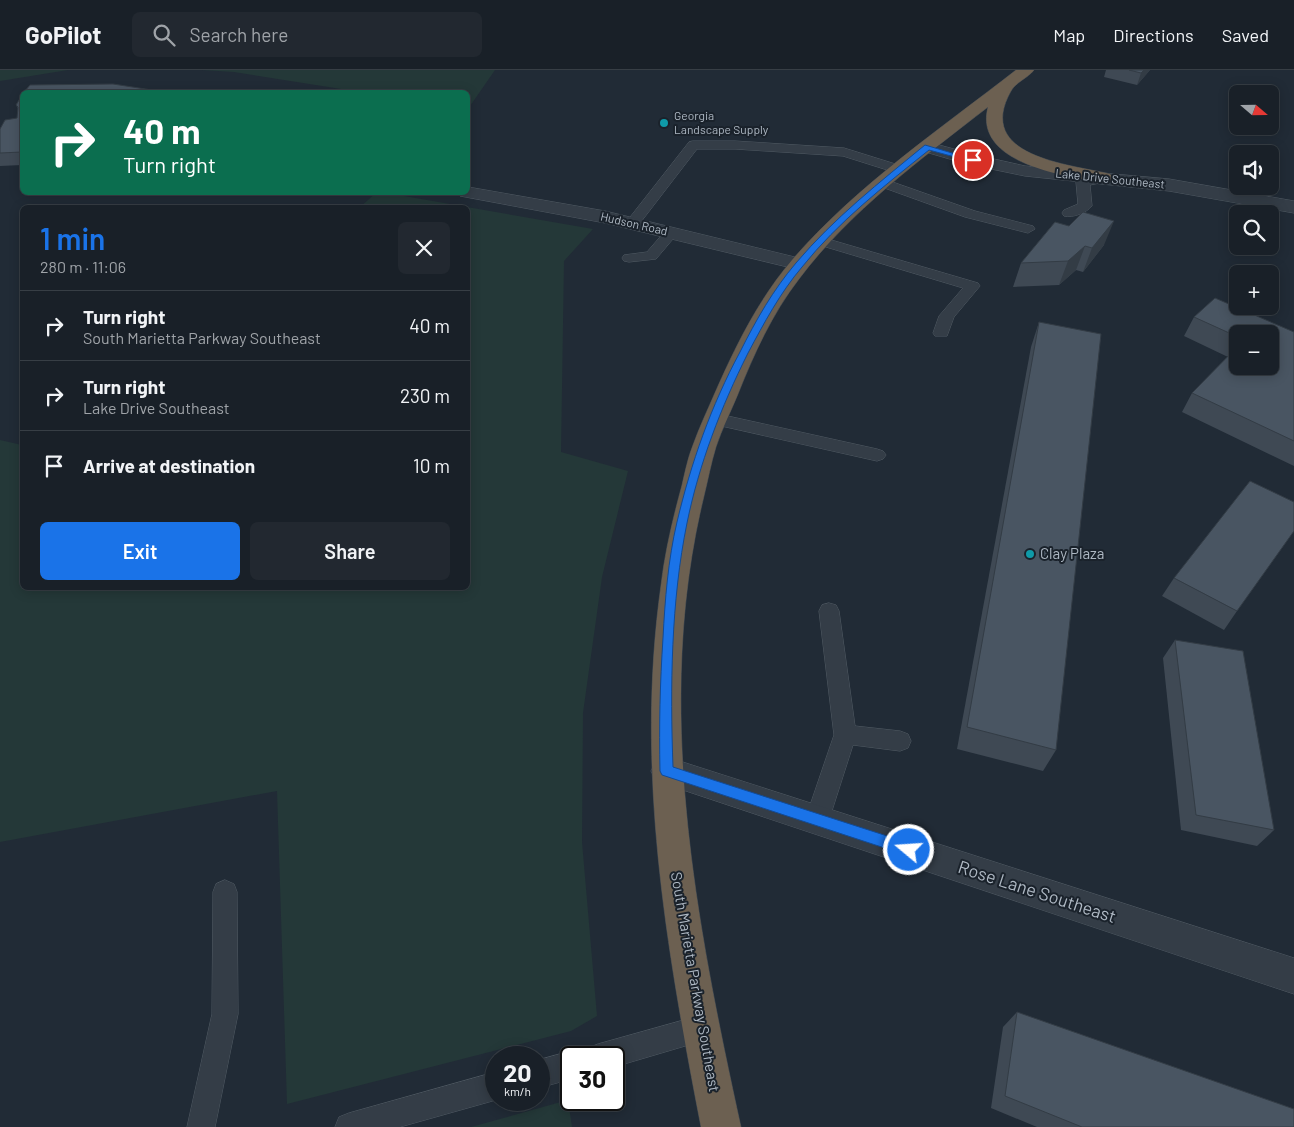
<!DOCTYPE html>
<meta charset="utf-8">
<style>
body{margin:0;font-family:Barlow,sans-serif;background:#222830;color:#f1f3f6;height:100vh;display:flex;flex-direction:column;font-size:19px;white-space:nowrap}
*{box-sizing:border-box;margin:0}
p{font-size:16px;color:#9fa3a8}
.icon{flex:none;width:28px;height:28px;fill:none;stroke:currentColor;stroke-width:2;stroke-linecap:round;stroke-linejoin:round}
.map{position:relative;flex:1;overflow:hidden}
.drawer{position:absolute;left:20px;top:135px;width:450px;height:385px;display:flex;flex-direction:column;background:#192028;border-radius:8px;box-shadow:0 2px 12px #0003,0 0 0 1px #373e45}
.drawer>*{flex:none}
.top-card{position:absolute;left:20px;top:20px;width:450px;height:105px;border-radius:8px;box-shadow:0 2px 12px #0003,0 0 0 1px #373e45;background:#0b6e4f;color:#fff;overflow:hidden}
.needle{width:32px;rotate:110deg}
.tools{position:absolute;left:1229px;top:15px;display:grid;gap:10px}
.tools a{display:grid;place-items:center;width:50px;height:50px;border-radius:8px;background:#192028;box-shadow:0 2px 12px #0003,0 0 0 1px #373e45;font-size:25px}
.speed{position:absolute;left:485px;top:976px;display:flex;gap:10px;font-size:25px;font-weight:700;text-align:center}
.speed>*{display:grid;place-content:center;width:65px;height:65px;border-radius:50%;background:#192028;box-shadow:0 2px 12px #0003,0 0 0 1px #373e45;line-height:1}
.speed small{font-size:12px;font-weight:400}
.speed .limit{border:2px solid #111;border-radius:8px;background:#fff;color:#111}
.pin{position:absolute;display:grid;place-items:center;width:42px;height:42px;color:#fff;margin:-21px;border:2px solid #fff;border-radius:50%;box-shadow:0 1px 5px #0007}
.me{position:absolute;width:55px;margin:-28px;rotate:288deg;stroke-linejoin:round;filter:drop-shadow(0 0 4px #0008)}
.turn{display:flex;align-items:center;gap:18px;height:105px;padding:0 20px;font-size:22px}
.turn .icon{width:65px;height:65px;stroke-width:2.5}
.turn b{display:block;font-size:35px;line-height:42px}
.round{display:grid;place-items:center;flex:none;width:52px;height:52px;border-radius:8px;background:#222830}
.summary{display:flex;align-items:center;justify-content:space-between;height:85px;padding:0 20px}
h1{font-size:30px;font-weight:600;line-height:38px;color:#1a73e8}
.primary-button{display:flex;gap:10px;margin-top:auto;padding:10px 20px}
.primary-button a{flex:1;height:58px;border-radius:8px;background:#1a73e8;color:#fff;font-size:20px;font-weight:600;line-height:58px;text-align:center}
.primary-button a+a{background:#222830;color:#f1f3f6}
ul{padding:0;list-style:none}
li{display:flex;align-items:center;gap:15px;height:70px;padding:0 20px;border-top:1px solid #373e45}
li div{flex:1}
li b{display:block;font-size:19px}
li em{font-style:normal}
header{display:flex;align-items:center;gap:30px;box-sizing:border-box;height:70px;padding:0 25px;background:#192028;border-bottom:1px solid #373e45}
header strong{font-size:24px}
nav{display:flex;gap:28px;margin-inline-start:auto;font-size:18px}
.search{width:350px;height:45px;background:#222830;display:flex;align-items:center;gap:12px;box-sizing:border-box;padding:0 18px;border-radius:8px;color:#9fa3a8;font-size:19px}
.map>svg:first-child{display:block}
.green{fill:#243838}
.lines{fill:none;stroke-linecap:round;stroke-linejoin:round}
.lane-casing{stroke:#515b64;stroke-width:1}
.street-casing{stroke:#515b64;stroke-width:1}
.highway-casing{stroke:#3f4851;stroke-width:1}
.lane{fill:#343d47;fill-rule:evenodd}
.street{fill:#343d47;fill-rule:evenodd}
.highway{fill:#6c6051;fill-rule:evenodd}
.wall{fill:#3f4954;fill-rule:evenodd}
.shaded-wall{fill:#333c45}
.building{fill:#495562;stroke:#333c45}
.route{fill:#1a73e8;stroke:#114b97}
.culture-dot{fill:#0f9aa8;stroke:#1a222b;stroke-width:2}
.labels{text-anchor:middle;stroke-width:4;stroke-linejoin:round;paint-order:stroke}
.far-poi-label{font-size:12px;fill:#aeb8c3;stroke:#1a222b;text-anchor:start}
.far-street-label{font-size:12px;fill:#aeb8c3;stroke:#1a222b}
.poi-label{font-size:15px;fill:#aeb8c3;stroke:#1a222b;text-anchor:start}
.street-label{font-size:15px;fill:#aeb8c3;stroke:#1a222b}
.near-street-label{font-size:18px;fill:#aeb8c3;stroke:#1a222b}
</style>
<header>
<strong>GoPilot</strong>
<div class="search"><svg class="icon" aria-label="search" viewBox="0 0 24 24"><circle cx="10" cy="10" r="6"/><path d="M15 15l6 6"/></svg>Search here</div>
<nav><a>Map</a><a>Directions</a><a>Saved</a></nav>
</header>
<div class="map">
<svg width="1294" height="1057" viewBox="0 0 1294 1057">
<rect width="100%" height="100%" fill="#212b36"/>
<g class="green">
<path d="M0,0H68L0,11Z"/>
<path d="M202,0H495L468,39V22H360L234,2Z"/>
<path d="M376,123H387L593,159L564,191L561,382L628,401L602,507L583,643L582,772L597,946L571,961L287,1034L277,721L0,772V370L22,375V518H468V138L360,137Z"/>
<path d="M568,1030L572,1057H471Z"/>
</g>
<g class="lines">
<defs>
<g id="lane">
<path d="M693,71H735L844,78L905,97L907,100L900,104L843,86L735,79H697L637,157H627L625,154L627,151L689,72Z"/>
<path d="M1104,104L1109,105L1111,108L1109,111L1090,115L1092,136C1086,143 1073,148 1064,146L1062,143L1064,140L1078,134L1076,112L1078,109Z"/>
<path d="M884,109L975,141L1033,156L1035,159L1028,163L965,147L879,116L877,113Z"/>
<path d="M671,159L676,160L678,163L656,189L629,192L624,191L622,188L624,185L647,182L666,160Z"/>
<path d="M821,167L978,213L980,216L954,247L947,266H935L933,263L939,246L963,218L816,174L814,171L816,168Z"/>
<path d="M714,343L877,379L883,381L886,385L883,389L877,391L708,353L705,349L708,345Z"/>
<path d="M829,533L836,535L839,541L855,656L900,661L908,664L911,671L908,678L900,681L853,675L829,750L825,758L817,761L809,758L805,750L834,665L819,541L822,535Z"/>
<path d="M225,810L234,814L237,822L238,944L215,1057H187L212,944L213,822L216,814Z"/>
<path d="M702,945L712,948L715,958L712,968L702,971L614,997V988H585L588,978L598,974Z"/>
<path d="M571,981L582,988H571V1009L539,1018V990Z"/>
<path d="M496,1002V1030L400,1057H335L339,1047L349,1043Z"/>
</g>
<g id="street">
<path d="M928,72L976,85L1025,96L1169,109L1294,131V143L1169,121L1025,106L967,94L922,81L919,77L922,73Z"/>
<path d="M468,117L605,141L807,190L810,194L807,198L800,200L605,153L460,126L458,122H468Z"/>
<path d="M667,687L1294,888V924L656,711L651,701L656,691Z"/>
</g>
<path id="highway" d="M1016,0H1034C1028,8 1016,12 1011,21C974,87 1069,94 1110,104L1113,108L1110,112L1104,113C1066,106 973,94 988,37C921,89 850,141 799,209C772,244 754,284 738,324C731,341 722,359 716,377C711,393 708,410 704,426C653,635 696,851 741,1057H701C666,876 635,700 661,515C665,481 673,448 682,415C685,402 688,387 693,375C699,358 707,341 714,325C735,277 758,230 792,190C856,116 939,60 1016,0Z"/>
</defs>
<use href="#lane" class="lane-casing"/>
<use href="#street" class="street-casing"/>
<use href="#highway" class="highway-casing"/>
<use href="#lane" class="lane"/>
<use href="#street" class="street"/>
<use href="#highway" class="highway"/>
</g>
<g class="wall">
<path d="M1106,0H1150L1137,15L1104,7Z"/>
<path d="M22,25V95L0,96V59L17,48L18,39L16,35Z"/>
<path d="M1055,152L1104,175L1083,202L1076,200L1059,215L1013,217L1021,193Z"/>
<path d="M1194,247L1294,262V396L1182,342L1192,323L1228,287L1184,266ZM1238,264L1270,296H1238Z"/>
<path d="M1039,252L1056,680L1043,701L957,679L1031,277Z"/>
<path d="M1174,508L1237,541L1224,560L1162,526Z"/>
<path d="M1175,570L1274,760L1257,776L1181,760L1163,588Z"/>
<path d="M1017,942L1294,1057H1037L991,1038L1003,957Z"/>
</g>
<g class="shaded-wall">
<path d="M1144,0H1150L1137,15L1141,3Z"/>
<path d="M1114,151L1104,175L1083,202L1092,178Z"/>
<path d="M1085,176L1076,200L1059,215L1068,191Z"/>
</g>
<g class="building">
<path d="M1129,0H1144L1141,3Z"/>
<path d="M113,14L165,22H24L30,15Z"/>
<path d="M22,25V82L0,83V59L5,50L17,48L18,37L16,35Z"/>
<path d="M1083,142L1114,151L1092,178L1085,176L1068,191L1021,193L1055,152L1069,156Z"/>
<path d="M1215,228L1294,262V371L1192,323L1238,276V296H1270V264H1238V267L1194,247Z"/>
<path d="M1039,252L1101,264L1056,680L967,657Z"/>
<path d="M1250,411L1294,432V461L1237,541L1174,508Z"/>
<path d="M1175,570L1243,581L1274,760L1196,745Z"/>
<path d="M1017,942L1294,1039V1057H1082L1005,1026Z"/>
</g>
<path class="route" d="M925,75L976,90L973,92L929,80C884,116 838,152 802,197C780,223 764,253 748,283C721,337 699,394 687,453C671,531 670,618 673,697L909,773L914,775L916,780L914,784L909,786L662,705L660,701C659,656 660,613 663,568C665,530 668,490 677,452C691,393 711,336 740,282C756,250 773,220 796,193C834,148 880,112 925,75Z"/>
<g class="culture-dot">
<circle cx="664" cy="53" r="5"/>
<circle cx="1030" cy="484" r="5"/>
</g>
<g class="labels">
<g class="far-poi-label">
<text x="674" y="50">Georgia<tspan x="674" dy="14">Landscape Supply</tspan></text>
</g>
<g class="far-street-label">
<text transform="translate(1110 109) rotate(6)" y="4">Lake Drive Southeast</text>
<text transform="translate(634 154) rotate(13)" y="4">Hudson Road</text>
</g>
<g class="poi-label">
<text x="1040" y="489">Clay Plaza</text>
</g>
<g class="street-label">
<text transform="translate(695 912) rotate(80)" y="5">South Marietta Parkway Southeast</text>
</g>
<g class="near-street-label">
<text transform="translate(1037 822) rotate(18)" y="6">Rose Lane Southeast</text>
</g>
</g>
</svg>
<div class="tools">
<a><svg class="needle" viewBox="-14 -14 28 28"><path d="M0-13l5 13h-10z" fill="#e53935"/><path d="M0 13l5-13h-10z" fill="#9fa3a8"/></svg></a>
<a><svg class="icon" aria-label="sound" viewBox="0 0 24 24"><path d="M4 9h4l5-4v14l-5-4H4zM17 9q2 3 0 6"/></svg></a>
<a><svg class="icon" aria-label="search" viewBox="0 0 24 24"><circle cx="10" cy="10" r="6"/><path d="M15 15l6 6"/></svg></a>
<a>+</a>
<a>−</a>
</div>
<div class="speed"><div>20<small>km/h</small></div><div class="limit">30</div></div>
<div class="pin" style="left:973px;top:90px;background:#d93025"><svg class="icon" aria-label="arrive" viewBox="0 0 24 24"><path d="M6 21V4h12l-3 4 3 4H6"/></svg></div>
<svg class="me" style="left:909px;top:780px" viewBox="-20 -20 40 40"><circle r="17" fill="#1a73e8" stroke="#fff" stroke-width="3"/><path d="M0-11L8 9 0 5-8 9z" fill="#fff"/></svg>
<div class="top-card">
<div class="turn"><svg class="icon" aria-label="right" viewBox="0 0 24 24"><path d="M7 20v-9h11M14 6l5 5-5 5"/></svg><div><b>40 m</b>Turn right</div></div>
</div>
<section class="drawer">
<div class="summary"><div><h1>1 min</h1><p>280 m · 11:06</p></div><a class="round"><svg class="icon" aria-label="close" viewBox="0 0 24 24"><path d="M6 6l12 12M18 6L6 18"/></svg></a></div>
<ul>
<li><svg class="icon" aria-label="right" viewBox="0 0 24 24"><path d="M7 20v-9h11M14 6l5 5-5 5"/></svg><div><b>Turn right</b><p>South Marietta Parkway Southeast</p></div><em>40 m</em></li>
<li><svg class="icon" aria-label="right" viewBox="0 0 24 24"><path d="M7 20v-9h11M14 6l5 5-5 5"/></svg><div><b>Turn right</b><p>Lake Drive Southeast</p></div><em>230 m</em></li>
<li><svg class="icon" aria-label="arrive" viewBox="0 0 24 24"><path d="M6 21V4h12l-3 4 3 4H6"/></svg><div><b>Arrive at destination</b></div><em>10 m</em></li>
</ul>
<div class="primary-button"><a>Exit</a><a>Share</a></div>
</section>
</div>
